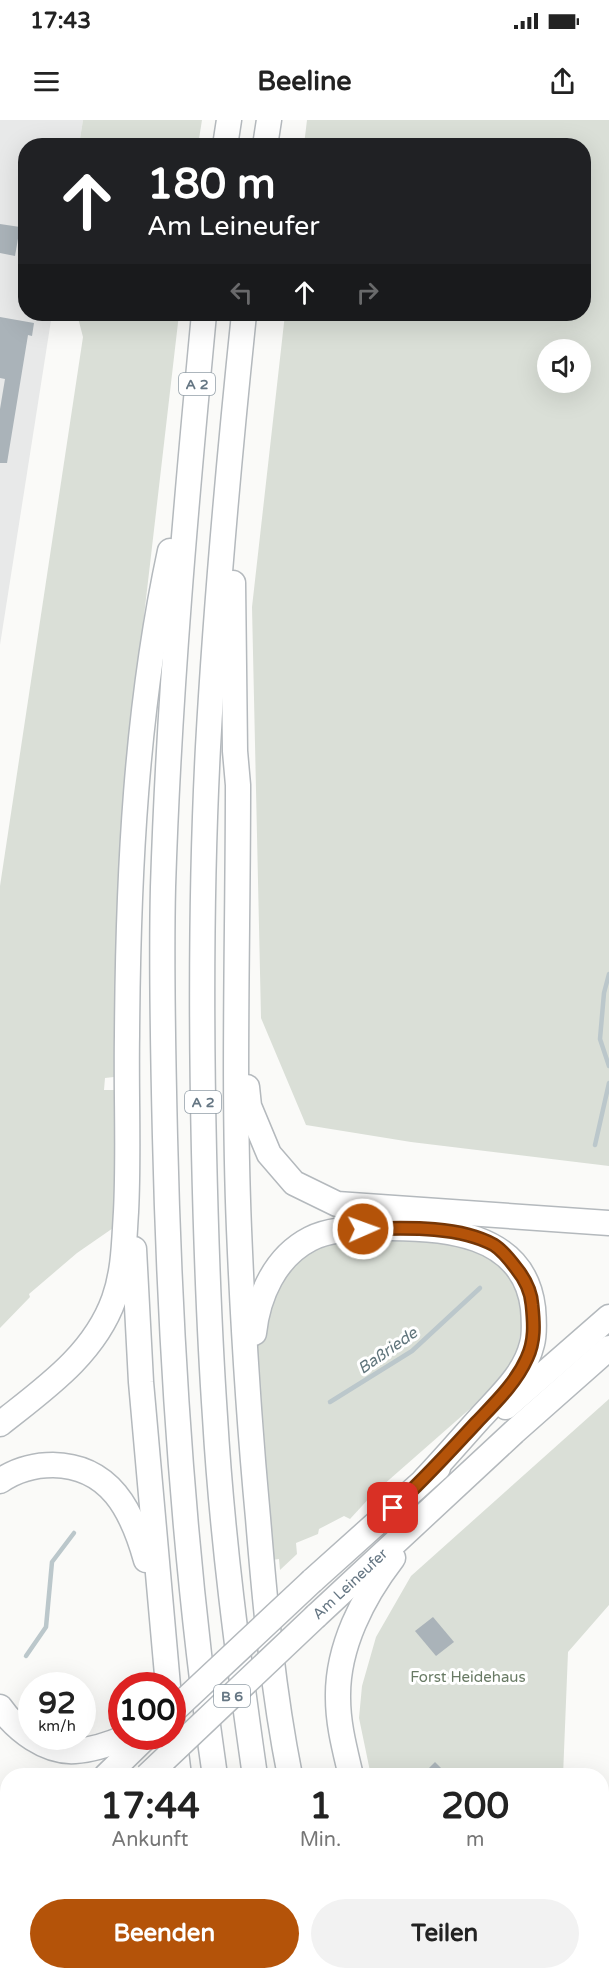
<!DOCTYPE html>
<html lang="de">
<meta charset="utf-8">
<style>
body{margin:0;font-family:"Varela Round",sans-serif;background:#f2f2f2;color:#222;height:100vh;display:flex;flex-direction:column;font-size:22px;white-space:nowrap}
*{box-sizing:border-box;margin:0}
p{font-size:20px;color:#767676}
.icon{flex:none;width:33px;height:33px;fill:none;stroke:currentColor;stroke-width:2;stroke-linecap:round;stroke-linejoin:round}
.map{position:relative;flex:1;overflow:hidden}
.panel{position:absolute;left:0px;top:1648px;width:609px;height:212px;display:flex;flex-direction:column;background:#fff;border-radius:24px 24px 0 0;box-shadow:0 6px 24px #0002}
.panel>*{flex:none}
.guide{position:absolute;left:18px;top:18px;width:573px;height:183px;border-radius:24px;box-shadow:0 6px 24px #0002;background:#202124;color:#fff;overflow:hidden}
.tools{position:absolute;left:537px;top:219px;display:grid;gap:12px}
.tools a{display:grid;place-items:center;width:54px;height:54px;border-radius:50%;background:#fff;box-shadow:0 6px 24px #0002;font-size:30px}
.speed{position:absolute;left:18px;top:1552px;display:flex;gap:12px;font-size:30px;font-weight:700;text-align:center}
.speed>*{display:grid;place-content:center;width:78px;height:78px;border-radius:50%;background:#fff;box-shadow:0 6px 24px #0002;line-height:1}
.speed small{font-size:15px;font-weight:400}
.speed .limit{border:9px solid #d22;background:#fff;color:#111}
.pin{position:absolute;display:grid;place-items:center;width:51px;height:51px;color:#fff;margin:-26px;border-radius:12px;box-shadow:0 3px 9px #0006}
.me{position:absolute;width:66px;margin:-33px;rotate:88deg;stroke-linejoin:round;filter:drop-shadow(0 0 4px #0008)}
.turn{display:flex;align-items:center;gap:21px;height:126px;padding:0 30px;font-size:27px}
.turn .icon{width:78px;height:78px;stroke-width:2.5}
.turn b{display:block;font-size:42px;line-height:51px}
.lanes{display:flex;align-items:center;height:57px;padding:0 30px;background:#0003;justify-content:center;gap:30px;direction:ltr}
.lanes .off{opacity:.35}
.eta{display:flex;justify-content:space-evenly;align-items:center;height:102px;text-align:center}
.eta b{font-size:36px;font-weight:800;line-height:42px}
.cta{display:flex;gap:12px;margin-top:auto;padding:12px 30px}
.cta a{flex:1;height:69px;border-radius:36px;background:#b45309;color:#fff;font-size:24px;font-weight:800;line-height:69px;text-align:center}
.cta a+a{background:#f2f2f2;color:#222}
.status{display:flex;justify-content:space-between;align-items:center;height:42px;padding:0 30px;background:#fff;direction:ltr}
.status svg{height:16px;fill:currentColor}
header{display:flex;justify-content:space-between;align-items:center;height:78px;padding:0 30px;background:#fff;font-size:27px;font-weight:800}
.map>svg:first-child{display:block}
.built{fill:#e8e9e9}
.green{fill:#dadfd7;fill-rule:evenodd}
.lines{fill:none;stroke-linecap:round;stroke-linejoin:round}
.stream{stroke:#bbc7cb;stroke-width:4.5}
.building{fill:#aab3b9}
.highway-casing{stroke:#b4b9bd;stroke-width:27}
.highway{stroke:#fff;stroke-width:24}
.highway-bridge-casing{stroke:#b4b9bd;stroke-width:27;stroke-linecap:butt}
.highway-bridge{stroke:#fff;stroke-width:24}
.route-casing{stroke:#753606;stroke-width:15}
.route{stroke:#b45309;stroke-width:10}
.labels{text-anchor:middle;stroke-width:6;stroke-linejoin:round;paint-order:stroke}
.shield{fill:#fff;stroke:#939fa8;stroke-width:1.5}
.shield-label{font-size:14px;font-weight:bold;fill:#657683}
.street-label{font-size:15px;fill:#657683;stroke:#fff}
.park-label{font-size:15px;fill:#687a64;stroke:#fff}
.water-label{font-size:16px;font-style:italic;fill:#60757c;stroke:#fff}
</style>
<div class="status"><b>17:43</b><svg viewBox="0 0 49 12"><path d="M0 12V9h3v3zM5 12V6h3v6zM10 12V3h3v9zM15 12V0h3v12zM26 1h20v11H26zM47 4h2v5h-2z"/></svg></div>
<header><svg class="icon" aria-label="menu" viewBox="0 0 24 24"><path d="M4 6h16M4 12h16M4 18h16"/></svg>Beeline<svg class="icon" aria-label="share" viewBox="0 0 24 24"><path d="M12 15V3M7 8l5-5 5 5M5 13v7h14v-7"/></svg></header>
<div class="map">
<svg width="609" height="1859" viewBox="0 0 609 1859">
<rect width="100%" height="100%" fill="#fafaf8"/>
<path class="built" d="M0,0H83L79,25L26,26V194H52L0,525Z"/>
<g class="green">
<path d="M83,0H202L198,25H79Z"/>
<path d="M307,0H609V1046L411,1022L306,1005L261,898L252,487L285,194H584V26L304,25ZM548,230H580V262H548Z"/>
<path d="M77,194H179L133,591L122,726L114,957L105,958L104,970H114L116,1106L77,1133L29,1174L30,1177L0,1208V766L83,217Z"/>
<path d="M351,1117L452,1121L487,1135L507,1154L518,1175L523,1196L517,1233L496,1266L374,1373L350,1399L344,1396L319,1409L318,1414L296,1423L297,1434L280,1450L279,1439L272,1440L257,1257V1222L268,1175L306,1131Z"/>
<path d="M609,1279V1485L568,1532L563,1656H371L359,1598L362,1566L376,1517L411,1456Z"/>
<path d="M602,1810L609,1813V1859H449L447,1853L602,1852Z"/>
</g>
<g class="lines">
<g class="stream">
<path d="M609,854L604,873L600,919L609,946"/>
<path d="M595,1025L609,963"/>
<path d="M330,1282L412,1231L480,1168"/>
<path d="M26,1536L46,1507L52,1442L74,1413"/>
</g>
</g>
<g class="building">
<path d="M0,104L20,107L15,136L0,133Z"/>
<path d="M0,197L34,203L32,216L28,215L7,343H0V289L5,259L0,258Z"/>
<path d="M433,1497L454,1522L436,1536L415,1511Z"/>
<path d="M435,1642L449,1656H421Z"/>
</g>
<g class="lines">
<defs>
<g id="highway">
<path d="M225,26L229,0"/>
<path d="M265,26L269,0"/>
<path d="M204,194C186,384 169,575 163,767C161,850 163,934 165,1017C170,1231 184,1445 215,1656"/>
<path d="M244,194C229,338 216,482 208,627C201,762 201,897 204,1032C206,1120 209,1209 215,1297C222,1417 238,1537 255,1656"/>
<path d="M233,463L235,631L238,665C238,813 233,962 239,1109C243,1206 249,1302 258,1398C265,1484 273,1571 290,1656"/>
<path d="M247,967L249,986L269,1034L294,1063L337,1084L609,1103"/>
<path d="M134,1129L141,1262L168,1566"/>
<path d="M254,1213C258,1176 275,1137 310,1119C331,1108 358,1109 381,1108C442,1107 524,1112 533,1188C534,1200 535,1213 532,1224C525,1254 500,1276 480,1298C462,1318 444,1339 425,1359"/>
<path d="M506,1287L609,1197"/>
<path d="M0,1304C44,1269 94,1235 114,1179C124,1151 124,1122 126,1092C129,1033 126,975 127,916C128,754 136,589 170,431"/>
<path d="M0,1361C16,1350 34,1345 53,1345C110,1346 132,1390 146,1440"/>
<path d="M312,1461L438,1348"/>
<path d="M316,1496L514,1312L609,1228"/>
<path d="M0,1587C16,1610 46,1633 75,1631C93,1630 110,1624 126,1617"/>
<path d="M172,1600L179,1656"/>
<path d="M106,1656L146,1617"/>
<path d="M351,1656C345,1630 338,1605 338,1578C337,1527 363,1477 393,1438"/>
<path d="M0,1686V1703"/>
<path d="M0,1762L8,1754"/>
<path d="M0,1802L8,1794"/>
<path d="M210,1852L211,1859"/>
<path d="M246,1852L247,1859"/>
<path d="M285,1852L286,1859"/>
<path d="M358,1852L361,1859"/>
<path d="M389,1852L392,1859"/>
<path d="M422,1852L425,1859"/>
</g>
</defs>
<use href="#highway" class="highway-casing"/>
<use href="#highway" class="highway"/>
<defs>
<g id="highway-bridge">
<path d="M172,1592L312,1461"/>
<path d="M147,1656L316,1496"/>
</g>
</defs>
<use href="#highway-bridge" class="highway-bridge-casing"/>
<use href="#highway-bridge" class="highway-bridge"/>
</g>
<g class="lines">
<defs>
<path id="route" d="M363,1109C403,1108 458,1105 494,1125C502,1130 510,1140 516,1148C525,1159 531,1170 532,1185C534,1204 535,1221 527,1238C516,1263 495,1283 476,1303C449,1332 423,1361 393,1388"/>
</defs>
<use href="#route" class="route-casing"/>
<use href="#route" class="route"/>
</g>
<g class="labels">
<g class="shield">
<rect x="179" y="253" width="36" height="22" rx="4.5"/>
<rect x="185" y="971" width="36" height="22" rx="4.5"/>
<rect x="214" y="1565" width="36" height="22" rx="4.5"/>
</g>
<g class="shield-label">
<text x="197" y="269">A 2</text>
<text x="203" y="987">A 2</text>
<text x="232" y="1581">B 6</text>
</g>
<g class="street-label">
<text transform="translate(350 1464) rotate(-43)" y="5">Am Leineufer</text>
</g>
<g class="park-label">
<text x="468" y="1562">Forst Heidehaus</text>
</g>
<g class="water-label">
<text transform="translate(387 1230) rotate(-35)" y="6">Baßriede</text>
</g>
</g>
</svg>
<div class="tools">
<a><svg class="icon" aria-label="sound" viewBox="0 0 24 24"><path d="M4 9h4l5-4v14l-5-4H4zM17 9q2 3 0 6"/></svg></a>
</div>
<div class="speed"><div>92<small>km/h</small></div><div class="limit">100</div></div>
<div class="pin" style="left:393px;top:1388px;background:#d93025"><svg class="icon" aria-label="arrive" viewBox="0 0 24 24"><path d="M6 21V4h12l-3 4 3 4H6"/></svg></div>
<svg class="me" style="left:363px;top:1109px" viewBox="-20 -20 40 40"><circle r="17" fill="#b45309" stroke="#fff" stroke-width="3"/><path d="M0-11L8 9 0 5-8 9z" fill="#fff"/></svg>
<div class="guide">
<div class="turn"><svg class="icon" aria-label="ahead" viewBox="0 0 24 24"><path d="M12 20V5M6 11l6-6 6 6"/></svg><div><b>180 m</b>Am Leineufer</div></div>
<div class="lanes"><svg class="icon off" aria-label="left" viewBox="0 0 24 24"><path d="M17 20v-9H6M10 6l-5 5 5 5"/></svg><svg class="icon" aria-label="ahead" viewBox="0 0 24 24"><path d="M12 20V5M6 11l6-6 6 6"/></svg><svg class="icon off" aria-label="right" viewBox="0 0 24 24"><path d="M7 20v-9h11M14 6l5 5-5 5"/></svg></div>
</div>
<section class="panel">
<div class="eta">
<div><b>17:44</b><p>Ankunft</p></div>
<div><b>1</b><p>Min.</p></div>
<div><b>200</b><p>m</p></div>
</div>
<div class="cta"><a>Beenden</a><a>Teilen</a></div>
</section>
</div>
